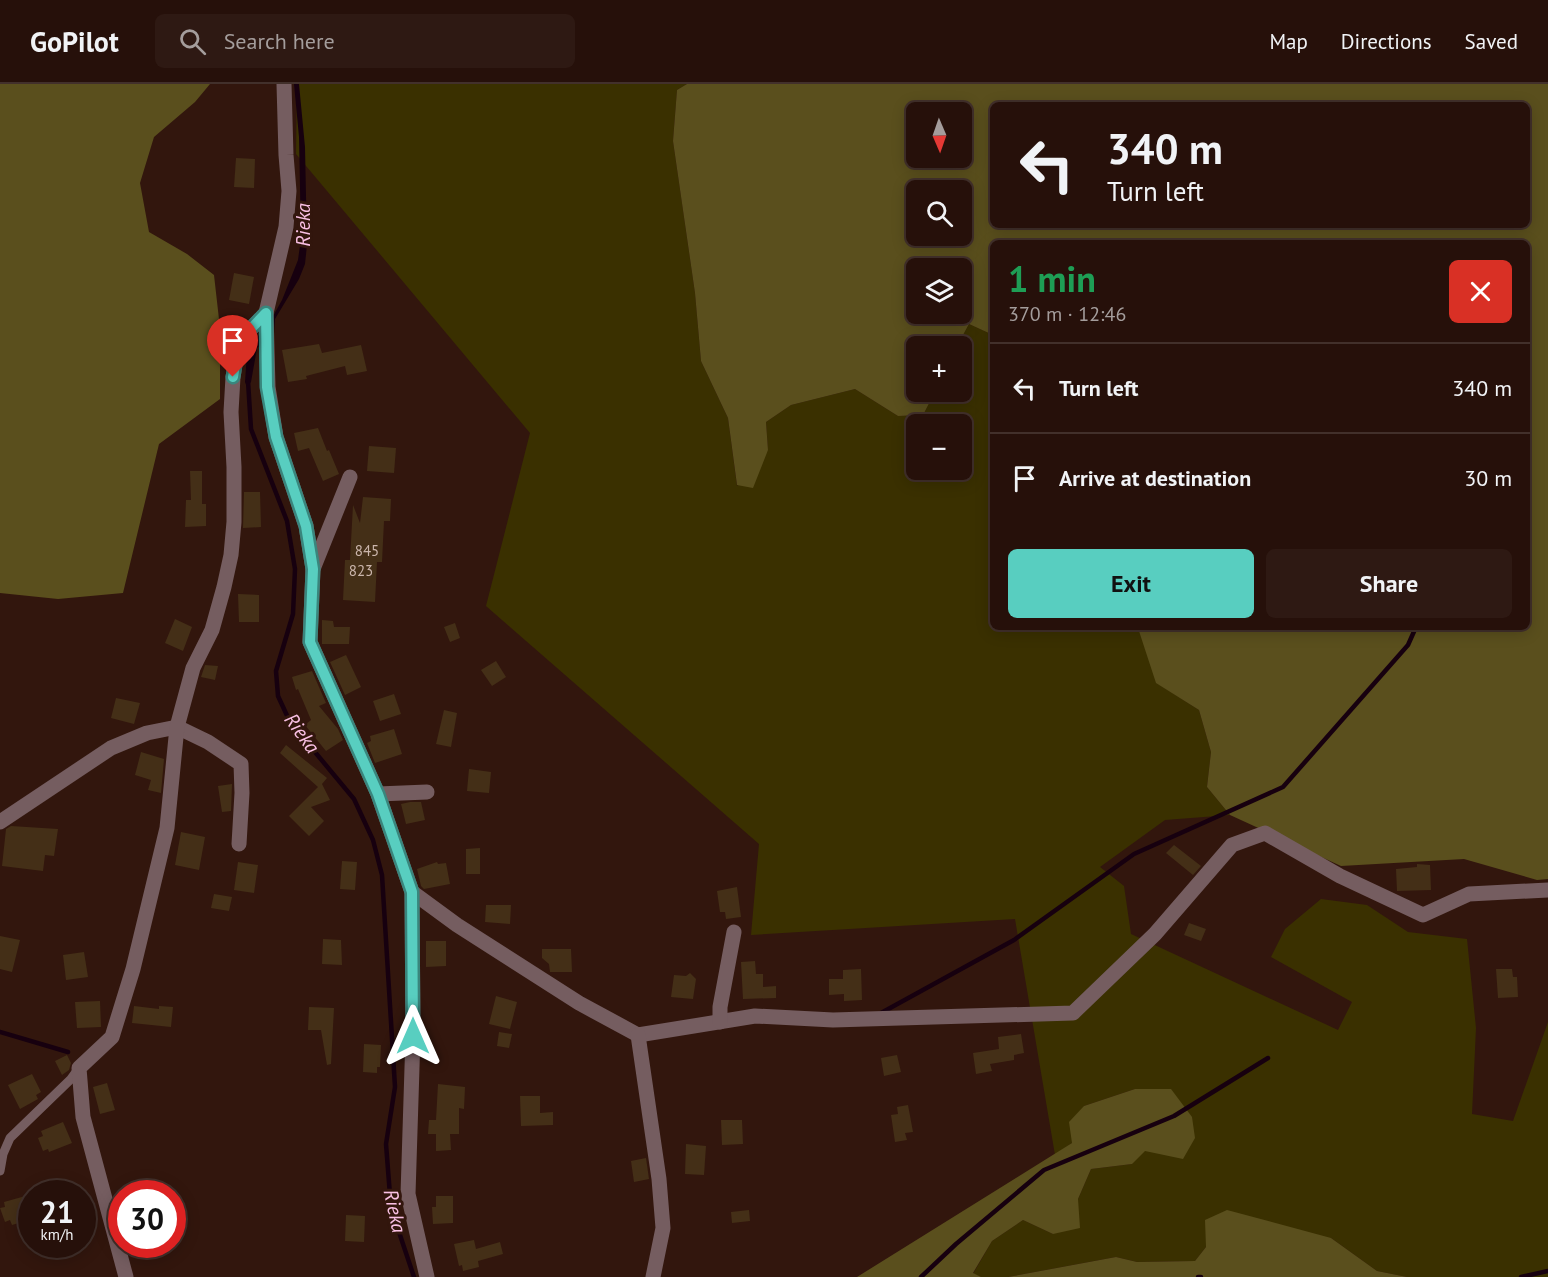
<!DOCTYPE html>
<meta charset="utf-8">
<style>
body{margin:0;font-family:"PT Sans",sans-serif;background:#2e1913;color:#f1f3f6;height:100vh;display:flex;flex-direction:column;font-size:22px;white-space:nowrap}
*{box-sizing:border-box;margin:0}
p{font-size:20px;color:#a49d9c}
.icon{flex:none;width:33px;height:33px;fill:none;stroke:currentColor;stroke-width:2;stroke-linecap:round;stroke-linejoin:round}
.map{position:relative;flex:1;overflow:hidden}
.drawer{position:absolute;left:990px;top:156px;width:540px;height:390px;display:flex;flex-direction:column;background:#26100a;border-radius:9px;box-shadow:0 3px 15px #0003,0 0 0 2px #42302b}
.drawer>*{flex:none}
.hud{position:absolute;left:990px;top:18px;width:540px;height:126px;border-radius:9px;box-shadow:0 3px 15px #0003,0 0 0 2px #42302b;background:#26100a;color:#f1f3f6;overflow:hidden}
.needle{width:39px;rotate:178deg}
.tools{position:absolute;left:906px;top:18px;display:grid;gap:12px}
.tools a{display:grid;place-items:center;width:66px;height:66px;border-radius:9px;background:#26100a;box-shadow:0 3px 15px #0003,0 0 0 2px #42302b;font-size:30px}
.speed{position:absolute;left:18px;top:1096px;display:flex;gap:12px;font-size:30px;font-weight:700;text-align:center}
.speed>*{display:grid;place-content:center;width:78px;height:78px;border-radius:50%;background:#26100a;box-shadow:0 3px 15px #0003,0 0 0 2px #42302b;line-height:1}
.speed small{font-size:15px;font-weight:400}
.speed .limit{border:9px solid #d22;background:#fff;color:#111}
.pin{position:absolute;display:grid;place-items:center;width:51px;height:51px;color:#fff;margin:-62px -26px;border-radius:50% 50% 50% 0;rotate:-45deg;box-shadow:0 0 6px #0007}
.pin .icon{rotate:45deg}
.me{position:absolute;width:66px;margin:-33px;rotate:0deg;stroke-linejoin:round;filter:drop-shadow(0 0 4px #0008)}
.turn{display:flex;align-items:center;gap:21px;height:126px;padding:0 18px;font-size:27px}
.turn .icon{width:78px;height:78px;stroke-width:2.5}
.turn b{display:block;font-size:42px;line-height:51px}
.round{display:grid;place-items:center;flex:none;width:63px;height:63px;border-radius:9px;background:#2e1913}
.head{display:flex;align-items:center;justify-content:space-between;height:102px;padding:0 18px}
h1{font-size:36px;font-weight:600;line-height:45px;color:#1e9e55}
.action{display:flex;gap:12px;margin-top:auto;padding:12px 18px}
.action a{flex:1;height:69px;border-radius:9px;background:#58cec0;color:#111;font-size:24px;font-weight:600;line-height:69px;text-align:center}
.action a+a{background:#2e1913;color:#f1f3f6}
ul{padding:0;list-style:none}
li{display:flex;align-items:center;gap:18px;height:90px;padding:0 18px;border-top:2px solid #42302b}
li div{flex:1}
li b{display:block;font-size:22px}
li em{font-style:normal}
header{display:flex;align-items:center;gap:36px;box-sizing:border-box;height:84px;padding:0 30px;background:#26100a;border-bottom:2px solid #42302b}
header strong{font-size:28px}
nav{display:flex;gap:33px;margin-inline-start:auto;font-size:21px}
.search{width:420px;height:54px;background:#2e1913;display:flex;align-items:center;gap:15px;box-sizing:border-box;padding:0 21px;border-radius:9px;color:#a49d9c;font-size:22px}
.map>svg:first-child{display:block}
.green{fill:#3a3000;fill-rule:evenodd}
.forest{fill:#5a4f1d;fill-rule:evenodd}
.water{fill:#17000f}
.lines{fill:none;stroke-linecap:round;stroke-linejoin:round}
.stream{stroke:#17000f;stroke-width:4.5}
.building{fill:#442f17}
.lane{stroke:#755d60;stroke-width:9}
.street{stroke:#755d60;stroke-width:15}
.route-casing{stroke:#39867d;stroke-width:15}
.route{stroke:#58cec0;stroke-width:10}
.labels{text-anchor:middle;stroke-width:6;stroke-linejoin:round;paint-order:stroke}
.number-label{font-size:15px;fill:#cbb6ac}
.water-label{font-size:20px;font-style:italic;fill:#f9c0e4;stroke:#32160d}
</style>
<header>
<strong>GoPilot</strong>
<div class="search"><svg class="icon" aria-label="search" viewBox="0 0 24 24"><circle cx="10" cy="10" r="6"/><path d="M15 15l6 6"/></svg>Search here</div>
<nav><a>Map</a><a>Directions</a><a>Saved</a></nav>
</header>
<div class="map">
<svg width="1548" height="1193" viewBox="0 0 1548 1193">
<rect width="100%" height="100%" fill="#32160d"/>
<path class="green" d="M297,0H687L677,6L673,57L695,209L701,277L728,334L737,402L768,366L766,338L791,321L855,305L898,332L923,331L935,308H962V262H957L969,240L993,251V543H1139L1157,599L1199,626L1211,668L1207,703L1230,731L1165,736L1100,783L1124,802L1131,850L1338,946L1352,918L1271,873L1285,845L1321,815L1367,821L1408,848L1467,855L1476,944L1472,1030L1513,1037L1548,938V1193H1407L1377,1187L1331,1154L1206,1163L1195,1177L1137,1178L1116,1173L1008,1193H981L973,1190L992,1157L1023,1136L1053,1150L1078,1115L1091,1085L1132,1080L1171,1005H1135L1084,1022L1072,1059L1055,1071L1015,835L751,851L759,760L486,522L530,349L296,70ZM916,340H962V386H916Z"/>
<g class="forest">
<path d="M0,0H210L195,18L154,53L140,99L149,148L187,170L214,191L220,244V315L159,360L123,509L58,515L0,509Z"/>
<path d="M687,0H1548V795L1537,796L1464,775L1341,782L1230,731L1207,703L1211,668L1199,626L1156,599L1138,544L1527,543V159H993V251L969,240L957,262H916V308H935L923,331L898,332L855,305L791,321L766,338L768,366L753,404L737,401L728,334L701,277L695,209L673,57L677,6ZM993,21H1527V141H993ZM916,28H962V74H916ZM916,106H962V152H916ZM916,184H962V230H916Z"/>
<path d="M1135,1005H1171L1192,1033L1195,1054L1183,1075L1145,1067L1132,1080L1091,1085L1078,1115L1080,1144L1053,1150L1023,1136L992,1157L973,1189L981,1193H857L1072,1059L1069,1038L1084,1022Z"/>
<path d="M1227,1126L1331,1154L1377,1187L1407,1193H1008L1116,1173L1137,1178L1195,1177L1206,1163L1205,1136Z"/>
</g>
<path class="water" d="M294,0H299L305,63L307,161L305,180L299,195L275,235L274,249L257,264L251,298L247,303L245,298L247,269L258,252L267,243L282,216L298,176L301,154L299,53Z"/>
<g class="lines">
<g class="stream">
<path d="M248,297L251,345L287,437L295,485L293,530L276,587L278,612L290,638L354,715L373,756L382,791L395,1003L386,1060L391,1124L414,1193"/>
<path d="M881,929L1014,856L1134,770L1283,703L1408,561L1416,543"/>
<path d="M0,948L68,968"/>
<path d="M921,1193L956,1160L1044,1086L1174,1032L1268,974"/>
<path d="M1198,1193H1201"/>
<path d="M1521,1193L1548,1187"/>
</g>
</g>
<g class="building">
<path d="M236,74L255,75L254,104L234,103Z"/>
<path d="M234,189L254,193L249,220L229,216Z"/>
<path d="M319,260L322,269L361,261L367,287L347,291L345,282L306,292L307,295L288,298L282,266Z"/>
<path d="M318,344L327,367L329,366L339,390L323,397L309,364L298,367L294,349Z"/>
<path d="M369,362L396,364L394,389L367,387Z"/>
<path d="M190,387H202V420H206V442L185,443L186,416H191Z"/>
<path d="M244,408H260L261,443L243,444Z"/>
<path d="M363,413L391,415L390,437H384L382,478H377L375,518L343,516L345,476H350L353,421L360,439Z"/>
<path d="M238,510L259,511V538H239Z"/>
<path d="M175,535L192,543L183,567L165,559Z"/>
<path d="M322,536L333,537L334,543H350L349,560H322Z"/>
<path d="M455,539L460,554L450,558L444,543Z"/>
<path d="M346,571L361,603L345,611L330,578Z"/>
<path d="M496,577L506,593L492,602L481,586Z"/>
<path d="M205,581L218,582L215,596L201,593Z"/>
<path d="M312,587L326,619L319,622L338,645L343,656L326,667L305,641L311,636L298,605L296,606L292,593Z"/>
<path d="M394,610L401,630L380,637L373,617Z"/>
<path d="M116,614L140,619L134,640L111,634Z"/>
<path d="M444,626L457,629L451,663L436,660Z"/>
<path d="M394,645L402,670L375,679L367,659L371,657L370,652Z"/>
<path d="M286,661L327,694L322,700L330,716L311,723L324,737L309,752L289,732L318,703L280,669Z"/>
<path d="M141,668L164,675L161,709L148,706L151,696L135,691Z"/>
<path d="M469,685L491,688L489,709L467,707Z"/>
<path d="M232,700L231,727L222,728L218,702Z"/>
<path d="M410,718H421L425,736L406,740L401,720Z"/>
<path d="M11,742L58,745L54,772L45,771L43,787L2,782L6,745Z"/>
<path d="M181,748L205,753L199,786L175,781Z"/>
<path d="M1174,761L1201,782L1193,791L1166,769Z"/>
<path d="M480,764V790H466V765Z"/>
<path d="M342,777L357,778L355,806L340,805Z"/>
<path d="M238,778L258,781L254,809L234,806Z"/>
<path d="M437,778L438,780L446,779L450,800L424,805L421,802L417,785Z"/>
<path d="M1417,780L1430,781L1431,806L1397,807L1396,785L1417,783Z"/>
<path d="M737,803L741,833L726,835L725,828H720L717,807Z"/>
<path d="M214,810L232,813L229,827L211,824Z"/>
<path d="M486,821H511L510,840L485,838Z"/>
<path d="M1189,839L1206,845L1201,857L1184,851Z"/>
<path d="M0,852L20,856L12,888L0,885Z"/>
<path d="M323,855L341,856L342,881L322,880Z"/>
<path d="M426,857H446V882L426,883Z"/>
<path d="M542,865H571L572,888H550L549,880L542,874Z"/>
<path d="M84,868L88,893L66,896L63,871Z"/>
<path d="M755,877L756,890H763V903L776,902V914L743,915L741,878Z"/>
<path d="M861,885L862,916L844,917V910L829,911V895H843V886Z"/>
<path d="M1496,885H1512L1513,893H1517L1518,913L1498,914Z"/>
<path d="M690,889L696,895L693,915L671,913L674,891L686,892Z"/>
<path d="M496,912L517,918L510,945L489,940Z"/>
<path d="M100,917L101,943L77,944L75,918Z"/>
<path d="M134,922L159,925V922L173,923L171,943L132,939Z"/>
<path d="M309,923L334,924L331,980L327,981L321,946H308Z"/>
<path d="M499,948L512,950L509,964L497,962Z"/>
<path d="M1021,950L1024,969L1014,971V976L990,980L992,987L976,990L973,969L999,965L998,953Z"/>
<path d="M364,960L381,961L380,983H377V989L363,988Z"/>
<path d="M67,971L71,979L69,986L62,991L55,977Z"/>
<path d="M897,971L901,988L884,992L881,974Z"/>
<path d="M32,990L41,1008L36,1011L38,1015L20,1025L8,1001Z"/>
<path d="M107,999L115,1026L100,1030L93,1003Z"/>
<path d="M438,1000L465,1003L464,1025L459,1024V1050H450L451,1066L436,1067V1050H428L429,1036H436Z"/>
<path d="M520,1012H540V1029L553,1028V1041L521,1042Z"/>
<path d="M908,1021L913,1048L905,1049L907,1056L895,1058L891,1031L898,1030L897,1023Z"/>
<path d="M721,1036H742L743,1060L722,1061Z"/>
<path d="M63,1038L72,1059L49,1068L48,1065L43,1067L38,1054L43,1052L41,1047Z"/>
<path d="M686,1060L706,1062L704,1091L685,1090Z"/>
<path d="M646,1074L649,1095L634,1098L631,1077Z"/>
<path d="M29,1111L32,1120V1135L12,1141L10,1136L5,1138L0,1124L5,1123L4,1118Z"/>
<path d="M436,1112H453V1139L433,1140L432,1123H436Z"/>
<path d="M749,1126L750,1137L732,1139L731,1128Z"/>
<path d="M346,1131L365,1132L364,1158L345,1157Z"/>
<path d="M474,1156L476,1165L500,1158L503,1170L478,1177L479,1183L463,1187L462,1181L459,1182L454,1160Z"/>
</g>
<g class="lines">
<path class="lane" d="M0,1087L3,1070L10,1054L71,995L79,984"/>
<g class="street">
<path d="M284,0L286,71L289,107L286,143L266,229L268,303L276,353L306,442L313,485L310,558L378,710L412,808L413,952L408,1110L427,1193"/>
<path d="M313,485L350,393"/>
<path d="M378,710L427,708"/>
<path d="M0,738L111,664L147,649L177,643L208,658L241,680L242,709L239,760"/>
<path d="M412,808L457,841L579,919L638,951L755,932L833,936L1073,929L1155,850L1232,761L1265,749L1340,792L1423,831L1469,810L1548,806"/>
<path d="M720,938V923L734,848"/>
<path d="M638,951L659,1095L663,1144L653,1193"/>
<path d="M126,1193L83,1033L79,984L112,953L133,885L167,744L177,643L193,584L212,546L224,503L231,471L234,438V383L231,328L233,293L239,257L266,229"/>
</g>
</g>
<g class="lines">
<defs>
<path id="route" d="M233,293L239,257L266,229L267,303L276,353L306,442L313,485L310,558L378,710L412,808L413,952"/>
</defs>
<use href="#route" class="route-casing"/>
<use href="#route" class="route"/>
</g>
<g class="labels">
<g class="number-label">
<text x="367" y="472">845</text>
<text x="361" y="492">823</text>
</g>
<g class="water-label">
<text transform="translate(303 141) rotate(-90)" y="7">Rieka</text>
<text transform="translate(302 649) rotate(54)" y="7">Rieka</text>
<text transform="translate(395 1127) rotate(78)" y="7">Rieka</text>
</g>
</g>
</svg>
<div class="tools">
<a><svg class="needle" viewBox="-14 -14 28 28"><path d="M0-13l5 13h-10z" fill="#e53935"/><path d="M0 13l5-13h-10z" fill="#a49d9c"/></svg></a>
<a><svg class="icon" aria-label="search" viewBox="0 0 24 24"><circle cx="10" cy="10" r="6"/><path d="M15 15l6 6"/></svg></a>
<a><svg class="icon" aria-label="layers" viewBox="0 0 24 24"><path d="M12 4l9 5-9 5-9-5zM3 14l9 5 9-5"/></svg></a>
<a>+</a>
<a>−</a>
</div>
<div class="speed"><div>21<small>km/h</small></div><div class="limit">30</div></div>
<div class="pin" style="left:233px;top:293px;background:#d93025"><svg class="icon" aria-label="arrive" viewBox="0 0 24 24"><path d="M6 21V4h12l-3 4 3 4H6"/></svg></div>
<svg class="me" style="left:413px;top:952px" viewBox="-20 -20 40 40"><path d="M0-17L14 15 0 8-14 15z" fill="#58cec0" stroke="#fff" stroke-width="4"/></svg>
<div class="hud">
<div class="turn"><svg class="icon" aria-label="left" viewBox="0 0 24 24"><path d="M17 20v-9H6M10 6l-5 5 5 5"/></svg><div><b>340 m</b>Turn left</div></div>
</div>
<section class="drawer">
<div class="head"><div><h1>1 min</h1><p>370 m · 12:46</p></div><a class="round" style="background:#d93025;color:#fff"><svg class="icon" aria-label="close" viewBox="0 0 24 24"><path d="M6 6l12 12M18 6L6 18"/></svg></a></div>
<ul>
<li><svg class="icon" aria-label="left" viewBox="0 0 24 24"><path d="M17 20v-9H6M10 6l-5 5 5 5"/></svg><div><b>Turn left</b></div><em>340 m</em></li>
<li><svg class="icon" aria-label="arrive" viewBox="0 0 24 24"><path d="M6 21V4h12l-3 4 3 4H6"/></svg><div><b>Arrive at destination</b></div><em>30 m</em></li>
</ul>
<div class="action"><a>Exit</a><a>Share</a></div>
</section>
</div>
